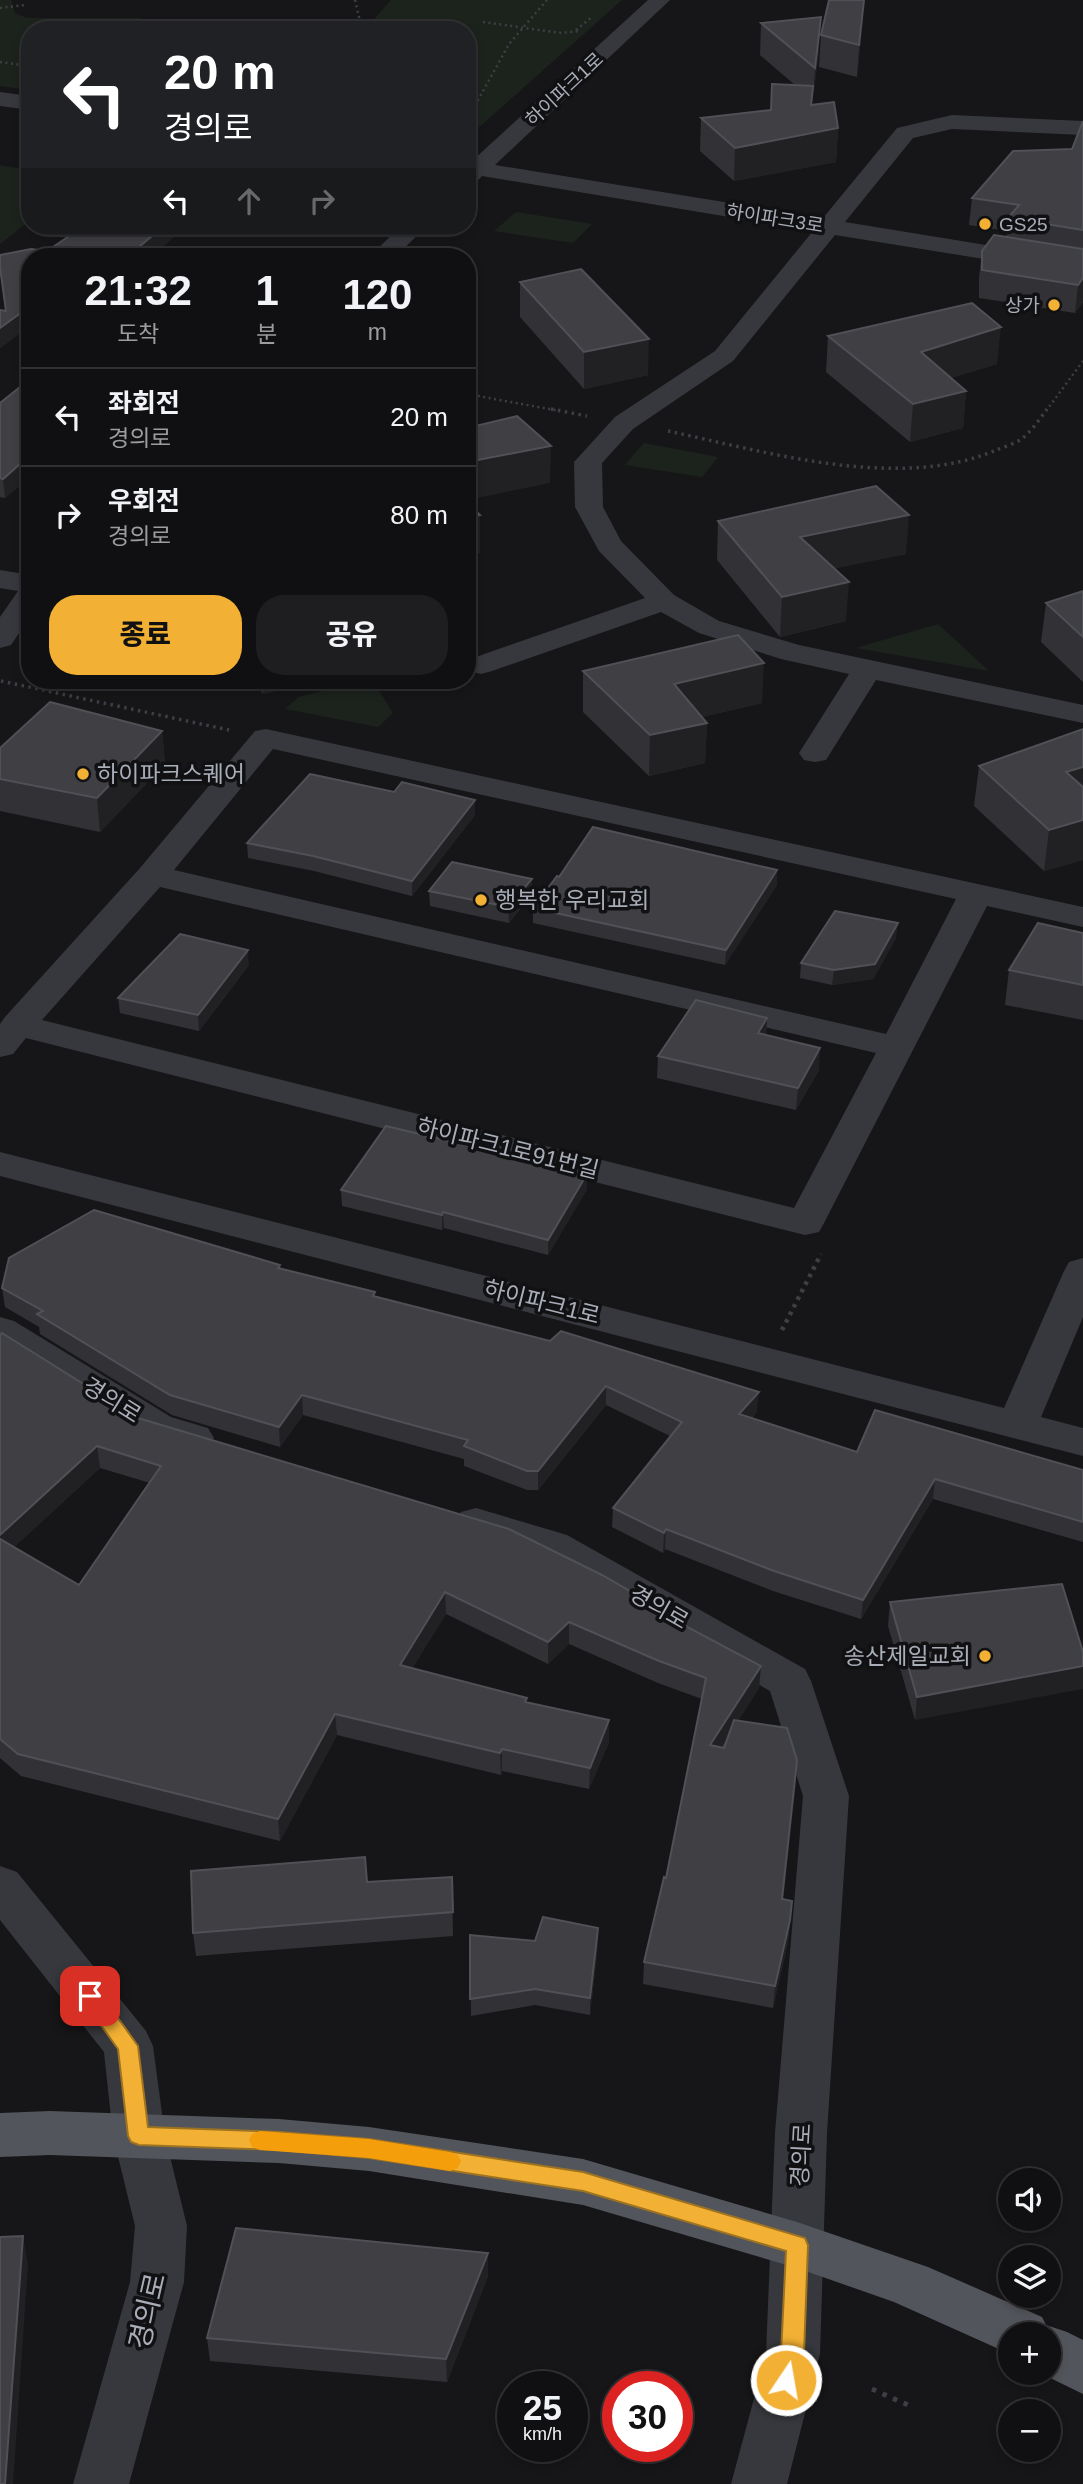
<!DOCTYPE html>
<html lang="ko">
<meta charset="utf-8">
<style>
body{margin:0;font-family:Helvetica,"Noto Sans KR",sans-serif;background:#1e1e20;color:#f1f3f6;height:100vh;display:flex;flex-direction:column;font-size:26px;white-space:nowrap}
*{box-sizing:border-box;margin:0}
p{font-size:23px;color:#9c9d9f}
.icon{flex:none;width:38px;height:38px;fill:none;stroke:currentColor;stroke-width:2;stroke-linecap:round;stroke-linejoin:round}
.map{position:relative;flex:1;overflow:hidden}
.details{position:absolute;left:21px;top:248px;width:455px;height:441px;display:flex;flex-direction:column;background:#101012;border-radius:28px;box-shadow:0 4px 10px #0003,0 0 0 2px #303032}
.details>*{flex:none}
.top-card{position:absolute;left:21px;top:21px;width:455px;height:214px;border-radius:28px;box-shadow:0 4px 10px #0003,0 0 0 2px #303032;background:#202124;color:#fff;overflow:hidden}
.controls{position:absolute;left:998px;top:2168px;display:grid;gap:14px}
.controls a{display:grid;place-items:center;width:63px;height:63px;border-radius:50%;background:#101012;box-shadow:0 4px 10px #0003,0 0 0 2px #303032;font-size:35px}
.speed{position:absolute;left:497px;top:2371px;display:flex;gap:14px;font-size:35px;font-weight:700;text-align:center}
.speed>*{display:grid;place-content:center;width:91px;height:91px;border-radius:50%;background:#101012;box-shadow:0 4px 10px #0003,0 0 0 2px #303032;line-height:1}
.speed small{font-size:18px;font-weight:400}
.speed .limit{border:10px solid #d22;background:#fff;color:#111}
.pin{position:absolute;display:grid;place-items:center;width:60px;height:60px;color:#fff;margin:-30px;border-radius:14px;box-shadow:0 4px 10px #0006}
.me{position:absolute;width:77px;margin:-38px;rotate:12deg;stroke-linejoin:round;filter:drop-shadow(0 0 5px #0008)}
.turn{display:flex;align-items:center;gap:24px;height:147px;padding:0 28px;font-size:32px}
.turn .icon{width:91px;height:91px;stroke-width:2.5}
.turn b{display:block;font-size:49px;line-height:60px}
.lanes{display:flex;align-items:center;height:66px;padding:0 28px;background:#0003;justify-content:center;gap:35px;direction:ltr}
.lanes .off{opacity:.35}
.eta{display:flex;justify-content:space-evenly;align-items:center;height:119px;text-align:center}
.eta b{font-size:42px;font-weight:800;line-height:49px}
.cta{display:flex;gap:14px;margin-top:auto;padding:14px 28px}
.cta a{flex:1;height:80px;border-radius:28px;background:#f2b134;color:#111;font-size:28px;font-weight:800;line-height:80px;text-align:center}
.cta a+a{background:#1e1e20;color:#f1f3f6}
ul{padding:0;list-style:none}
li{display:flex;align-items:center;gap:21px;height:98px;padding:0 28px;border-top:2px solid #303032}
li div{flex:1}
li b{display:block;font-size:26px}
li em{font-style:normal}
.map>svg:first-child{display:block}
.green{fill:#1c231d}
.lines{fill:none;stroke-linecap:round;stroke-linejoin:round}
.path-far3{stroke:#3d3f44;stroke-width:2.5;stroke-dasharray:2 3.5;stroke-linecap:butt}
.path-far2{stroke:#3d3f44;stroke-width:3.5;stroke-dasharray:2.5 4.5;stroke-linecap:butt}
.path-far1{stroke:#3d3f44;stroke-width:4.5;stroke-dasharray:3.5 5;stroke-linecap:butt}
.path{stroke:#3d3f44;stroke-width:5;stroke-dasharray:4.5 7;stroke-linecap:butt}
.minor{fill:#37383d;fill-rule:evenodd}
.major{fill:#53555c;fill-rule:evenodd}
.wall{fill:#323236;fill-rule:evenodd}
.shaded-wall{fill:#212124}
.building{fill:#3f3f44;stroke:#4f5156;stroke-width:2}
.route{fill:#f2b134;stroke:#9d7322;stroke-width:2}
.slow{fill:#f59e0b}
.poi-dot{fill:#f2b134;stroke:#111113;stroke-width:2.5}
.labels{text-anchor:middle;stroke-width:7;stroke-linejoin:round;paint-order:stroke}
.far-street-label{font-size:19px;fill:#a8adb8;stroke:#111113}
.far-poi-label{font-size:19px;fill:#a8adb8;stroke:#111113;text-anchor:start}
.poi-label{font-size:23px;fill:#a8adb8;stroke:#111113;text-anchor:start}
.street-label{font-size:23px;fill:#a8adb8;stroke:#111113}
.near-street-label{font-size:28px;fill:#a8adb8;stroke:#111113}
</style>
<div class="map">
<svg width="1083" height="2484" viewBox="0 0 1083 2484">
<rect width="100%" height="100%" fill="#161618"/>
<g class="green">
<path d="M0,0H11L15,13L27,18H141L152,30H30V90L0,86Z"/>
<path d="M391,0H622L467,138V30H370L369,25Z"/>
<path d="M0,165L30,170V220L0,244Z"/>
<path d="M516,212L592,224L573,243L494,231Z"/>
<path d="M644,443L718,457L702,477L625,465Z"/>
<path d="M938,624L989,671L856,648Z"/>
<path d="M360,681H373L393,713L378,727L285,709L299,697Z"/>
</g>
<g class="lines">
<g class="path-far3">
<path d="M355,0L362,30"/>
<path d="M0,8L25,5"/>
<path d="M483,22L561,33L580,31"/>
<path d="M576,30L592,17"/>
<path d="M0,62L30,66"/>
<path d="M467,120L509,44L547,0"/>
<path d="M467,394L560,411"/>
<path d="M1046,411L1083,361"/>
</g>
<g class="path-far2">
<path d="M551,409L587,416"/>
<path d="M668,431C767,452 896,491 994,451C1003,447 1015,444 1023,438C1032,430 1040,419 1047,409"/>
<path d="M1,681L229,730"/>
</g>
<path class="path-far1" d="M782,1330L821,1254"/>
<path class="path" d="M872,2389L908,2405"/>
<g class="minor">
<path d="M648,0H670L495,165L823,218L897,128L952,115L1083,121V135L952,129L913,138L845,222L1083,261V275L835,235L733,361L633,429L602,463L603,507L621,541L674,595L719,621L799,645L1083,705V723L876,680L826,760L815,762L804,760L799,753L849,674L781,659L699,633L661,612L492,671L481,674L470,671L467,667L470,659L645,598L599,551L575,507L574,462L615,417L715,351L813,231L482,176L475,183L467,185V160L472,161Z"/>
<path d="M0,92L30,96V110L0,106Z"/>
<path d="M401,226H427L395,257H369Z"/>
<path d="M0,570L30,575V617L11,645L0,648V617L18,591L0,588Z"/>
<path d="M266,729L1083,907V927L987,906L824,1223L819,1232L805,1235L26,1038L13,1054L0,1057V1024L5,1017L140,868L255,731ZM273,749L956,899L886,1034L174,870ZM160,887L876,1053L794,1208L42,1020Z"/>
<path d="M0,1152L1004,1408L1064,1271L1069,1262L1083,1258V1317L1041,1417L1083,1428V1456L0,1176Z"/>
<path d="M0,1317L14,1321L171,1417L208,1428L214,1438L208,1448L193,1452L141,1437L0,1348Z"/>
<path d="M476,1508L567,1535L805,1669L811,1681L849,1796L827,2133L820,2354L787,2484H731L766,2354L775,2133L803,1796L770,1691L537,1557L461,1534L455,1523L461,1512Z"/>
<path d="M0,1866L17,1872L146,2031L153,2046L165,2136L187,2226L184,2282L129,2484H73L130,2282L135,2226L113,2136L104,2052L0,1920Z"/>
</g>
<path class="major" d="M50,2111L279,2119L369,2127L583,2159L797,2222L928,2267L1042,2317L1046,2325L1067,2332L1083,2340V2394L1040,2373H1048V2334H1010V2354L894,2302L797,2268L583,2205L369,2171L279,2163L50,2155L0,2157V2113Z"/>
</g>
<g class="wall">
<path d="M761,23L819,49L812,105L838,128L836,162L734,181L700,151L701,118L771,110L795,85L760,55Z"/>
<path d="M862,28L857,77L819,67L821,35Z"/>
<path d="M1083,121V302L1075,313L979,298V278L982,251L1006,237L1007,231L969,225L972,198L1072,149Z"/>
<path d="M84,226H187L150,257H30V338L24,330L0,348V310L6,311L0,270V255L31,249L47,251Z"/>
<path d="M520,282L648,375L584,389L520,317Z"/>
<path d="M828,336L997,364L951,378L966,391L963,428L910,442L826,372Z"/>
<path d="M30,379V477L5,498L0,497V403Z"/>
<path d="M718,521L906,554L834,568L846,621L780,637L717,560Z"/>
<path d="M1083,591V682L1041,642L1046,603Z"/>
<path d="M583,671L762,703L702,717L707,723L705,763L649,776L583,712Z"/>
<path d="M253,681H319L263,694Z"/>
<path d="M1083,729V860L1044,871L974,806L979,766Z"/>
<path d="M162,731L165,764L100,832L0,811V779Z"/>
<path d="M394,792L475,815L412,896L314,871L248,858L247,843Z"/>
<path d="M559,877L777,885L725,965L533,923V908Z"/>
<path d="M532,879V894L509,923L430,906L429,891Z"/>
<path d="M1083,933V1020L1005,1005L1009,970Z"/>
<path d="M896,938L873,979L832,985L800,978L801,963Z"/>
<path d="M249,965L199,1031L120,1013L118,998Z"/>
<path d="M767,1018L766,1035L819,1070L796,1110L657,1078L658,1056Z"/>
<path d="M587,1189L548,1255L444,1228L442,1230L342,1206L341,1190Z"/>
<path d="M280,1265V1269L376,1296L757,1411L752,1418L857,1452L1083,1470V1542L933,1499L861,1619L773,1591L665,1549L663,1553L612,1527L613,1508L670,1436L606,1405L538,1490H527L464,1466V1459L303,1415L280,1447L172,1415L40,1334L39,1327L5,1307L2,1288Z"/>
<path d="M0,1335L138,1418L678,1619V1621L761,1666L759,1688L738,1721L796,1781L783,1899L792,1901L788,1942L773,2008L643,1984L644,1962L666,1878L702,1699L658,1683L569,1644L548,1664L446,1614L412,1668L527,1703L609,1720V1742L589,1789L502,1771L501,1775L337,1735L280,1841L21,1776L0,1758ZM100,1468L150,1483L79,1585L14,1547Z"/>
<path d="M1062,1584L915,1720L888,1626L890,1602Z"/>
<path d="M452,1877L453,1936L196,1956L193,1933Z"/>
<path d="M470,1935L598,1945L590,2015L535,2005L471,2016Z"/>
<path d="M488,2253V2276L447,2382L210,2361L207,2338Z"/>
</g>
<g class="shaded-wall">
<path d="M864,0L862,28L857,77L859,45Z"/>
<path d="M821,17L819,49L813,101L815,68Z"/>
<path d="M813,86L811,119L838,128L836,162L734,181L735,148L811,105Z"/>
<path d="M164,226H187L150,257H127Z"/>
<path d="M1083,278V302L1075,313L1078,285Z"/>
<path d="M22,312L24,330L0,348V328Z"/>
<path d="M1001,327L997,364L918,388L921,352Z"/>
<path d="M649,339L648,375L584,389V352Z"/>
<path d="M966,391L963,428L910,442L913,404Z"/>
<path d="M551,446L550,483L467,500V462Z"/>
<path d="M30,455V477L5,498L3,479Z"/>
<path d="M480,515V553L467,556V517Z"/>
<path d="M909,515L906,554L798,576L800,537Z"/>
<path d="M849,582L846,621L780,637L782,597Z"/>
<path d="M764,663L762,703L673,724L674,684Z"/>
<path d="M262,681H319L263,694Z"/>
<path d="M707,723L705,763L649,776L650,735Z"/>
<path d="M162,731L165,764L100,832L97,798Z"/>
<path d="M1083,767V806L1066,772Z"/>
<path d="M475,800V815L412,896V881Z"/>
<path d="M1083,820V860L1044,871L1049,830Z"/>
<path d="M777,870V885L725,965L726,950Z"/>
<path d="M532,879V894L509,923L508,907Z"/>
<path d="M898,923L896,938L873,979L832,985L834,970Z"/>
<path d="M248,950L249,965L199,1031L198,1015Z"/>
<path d="M767,1018L766,1040L758,1033Z"/>
<path d="M820,1048L819,1070L796,1110L798,1088Z"/>
<path d="M587,1174V1189L548,1255V1240Z"/>
<path d="M443,1212L444,1228L442,1230V1215Z"/>
<path d="M606,1386V1405L538,1490V1471Z"/>
<path d="M759,1392L757,1411L738,1433L739,1414Z"/>
<path d="M302,1395L303,1415L280,1447L279,1427Z"/>
<path d="M97,1446L100,1468L1,1559L0,1535Z"/>
<path d="M935,1479L933,1499L861,1619L863,1600Z"/>
<path d="M666,1529L665,1549L663,1553L664,1533Z"/>
<path d="M445,1592L446,1614L401,1687L400,1665Z"/>
<path d="M569,1622V1644L548,1664V1642Z"/>
<path d="M761,1666L759,1688L709,1767L710,1745Z"/>
<path d="M1083,1666V1689L915,1720L917,1697Z"/>
<path d="M335,1714L337,1735L280,1841L278,1819Z"/>
<path d="M609,1720V1742L589,1789L590,1768Z"/>
<path d="M502,1749V1771L501,1775L500,1753Z"/>
<path d="M797,1760L796,1781L781,1921L782,1899Z"/>
<path d="M790,1920L788,1942L773,2008L775,1986Z"/>
<path d="M598,1928V1945L590,2015V1998Z"/>
<path d="M23,2236L28,2265L13,2484H5Z"/>
<path d="M488,2253V2276L447,2382L446,2359Z"/>
</g>
<g class="building">
<path d="M829,0H864L859,45L821,35Z"/>
<path d="M821,17L815,68L761,23Z"/>
<path d="M772,84L813,86L811,105L834,102L838,128L735,148L701,118L771,110Z"/>
<path d="M1083,121V230L1008,218L1019,205L972,198L1013,151L1072,149Z"/>
<path d="M84,226H164L127,257H30V322L22,312L0,328V310L6,311L0,267V255L31,249L47,251Z"/>
<path d="M994,235L1083,249V278L1078,285L982,270V251Z"/>
<path d="M581,269L649,339L584,352L520,282Z"/>
<path d="M972,303L1001,327L921,352L966,391L913,404L828,336Z"/>
<path d="M30,379V455L3,479L0,478V403Z"/>
<path d="M517,416L551,446L467,462V428Z"/>
<path d="M876,486L909,515L800,537L849,582L782,597L718,521Z"/>
<path d="M467,502L480,515L467,517Z"/>
<path d="M1083,591V637L1046,603Z"/>
<path d="M738,635L764,663L674,684L707,723L650,735L583,671Z"/>
<path d="M50,702L162,731L97,798L0,779V748Z"/>
<path d="M1083,729V767L1066,772L1083,787V820L1049,830L979,766Z"/>
<path d="M310,774L394,792L402,782L475,800L412,881L313,856L247,843Z"/>
<path d="M593,827L777,870L726,950L533,908L557,876L559,877Z"/>
<path d="M452,862L532,879L508,907L429,891Z"/>
<path d="M835,911L898,923L875,964L834,970L801,963Z"/>
<path d="M1038,923L1083,933V985L1009,970Z"/>
<path d="M180,934L248,950L198,1015L118,998Z"/>
<path d="M696,1000L767,1018L758,1033L820,1048L798,1088L658,1056Z"/>
<path d="M386,1126L587,1174L548,1240L443,1212L442,1215L341,1190Z"/>
<path d="M94,1210L280,1265L278,1268L375,1292L373,1296L550,1341L561,1331L759,1392L739,1414L857,1452L875,1410L1083,1470V1522L935,1479L863,1600L774,1571L666,1529L664,1533L613,1508L682,1422L606,1386L538,1471H527L464,1446L468,1440L302,1395L279,1427L170,1395L37,1314L43,1311L2,1288L9,1258Z"/>
<path d="M2,1333L138,1418L509,1529L602,1575L678,1619L676,1621L761,1666L710,1745L724,1748L734,1720L787,1728L797,1760L782,1899L792,1901L790,1920L775,1986L644,1962L664,1877L666,1878L706,1678L659,1661L569,1622L548,1642L445,1592L400,1665L527,1698L525,1702L609,1720L590,1768L502,1749L500,1753L335,1714L278,1819L18,1754L0,1739V1539L79,1585L161,1466L97,1446L0,1535V1335Z"/>
<path d="M1062,1584L1083,1652V1666L917,1697L890,1602Z"/>
<path d="M365,1857L367,1882L452,1877L453,1912L193,1933L191,1871Z"/>
<path d="M543,1917L598,1928L590,1998L535,1989L470,1999V1935L535,1941Z"/>
<path d="M236,2228L488,2253L446,2359L207,2338Z"/>
<path d="M23,2236L5,2484H0V2237Z"/>
</g>
<path class="route" d="M90,1987L98,1990L138,2046L148,2127L279,2132L369,2139L583,2172L805,2238L808,2245L804,2354L794,2387L786,2390L778,2387L775,2380L781,2354L786,2251L583,2191L369,2158L279,2150L139,2145L131,2142L128,2136L118,2049L80,1996L83,1990Z"/>
<path class="slow" d="M260,2131L369,2139L450,2152L458,2155L461,2161L458,2168L450,2171L369,2158L260,2150L252,2147L249,2140L252,2134Z"/>
<g class="poi-dot">
<circle cx="985" cy="224" r="7"/>
<circle cx="1054" cy="305" r="7"/>
<circle cx="83" cy="774" r="7"/>
<circle cx="481" cy="900" r="7"/>
<circle cx="985" cy="1656" r="7"/>
</g>
<g class="labels">
<g class="far-street-label">
<text transform="translate(564 89) rotate(-43)" y="7">하이파크1로</text>
<text transform="translate(775 218) rotate(9)" y="7">하이파크3로</text>
</g>
<g class="far-poi-label">
<text x="999" y="231">GS25</text>
<text x="1040" y="312" text-anchor="end">상가</text>
</g>
<g class="poi-label">
<text x="97" y="782">하이파크스퀘어</text>
<text x="495" y="908">행복한 우리교회</text>
<text x="971" y="1664" text-anchor="end">송산제일교회</text>
</g>
<g class="street-label">
<text transform="translate(508 1148) rotate(14)" y="8">하이파크1로91번길</text>
<text transform="translate(542 1302) rotate(14)" y="8">하이파크1로</text>
<text transform="translate(112 1400) rotate(32)" y="8">경의로</text>
<text transform="translate(659 1607) rotate(30)" y="8">경의로</text>
<text transform="translate(801 2155) rotate(-87)" y="8">경의로</text>
</g>
<g class="near-street-label">
<text transform="translate(147 2311) rotate(-77)" y="10">경의로</text>
</g>
</g>
</svg>
<div class="controls">
<a><svg class="icon" aria-label="sound" viewBox="0 0 24 24"><path d="M4 9h4l5-4v14l-5-4H4zM17 9q2 3 0 6"/></svg></a>
<a><svg class="icon" aria-label="layers" viewBox="0 0 24 24"><path d="M12 4l9 5-9 5-9-5zM3 14l9 5 9-5"/></svg></a>
<a>+</a>
<a>−</a>
</div>
<div class="speed"><div>25<small>km/h</small></div><div class="limit">30</div></div>
<div class="pin" style="left:90px;top:1996px;background:#d93025"><svg class="icon" aria-label="arrive" viewBox="0 0 24 24"><path d="M6 21V4h12l-3 4 3 4H6"/></svg></div>
<svg class="me" style="left:786px;top:2380px" viewBox="-20 -20 40 40"><circle r="17" fill="#f2b134" stroke="#fff" stroke-width="3"/><path d="M0-11L8 9 0 5-8 9z" fill="#fff"/></svg>
<div class="top-card">
<div class="turn"><svg class="icon" aria-label="left" viewBox="0 0 24 24"><path d="M17 20v-9H6M10 6l-5 5 5 5"/></svg><div><b>20 m</b>경의로</div></div>
<div class="lanes"><svg class="icon" aria-label="left" viewBox="0 0 24 24"><path d="M17 20v-9H6M10 6l-5 5 5 5"/></svg><svg class="icon off" aria-label="ahead" viewBox="0 0 24 24"><path d="M12 20V5M6 11l6-6 6 6"/></svg><svg class="icon off" aria-label="right" viewBox="0 0 24 24"><path d="M7 20v-9h11M14 6l5 5-5 5"/></svg></div>
</div>
<section class="details">
<div class="eta">
<div><b>21:32</b><p>도착</p></div>
<div><b>1</b><p>분</p></div>
<div><b>120</b><p>m</p></div>
</div>
<ul>
<li><svg class="icon" aria-label="left" viewBox="0 0 24 24"><path d="M17 20v-9H6M10 6l-5 5 5 5"/></svg><div><b>좌회전</b><p>경의로</p></div><em>20 m</em></li>
<li><svg class="icon" aria-label="right" viewBox="0 0 24 24"><path d="M7 20v-9h11M14 6l5 5-5 5"/></svg><div><b>우회전</b><p>경의로</p></div><em>80 m</em></li>
</ul>
<div class="cta"><a>종료</a><a>공유</a></div>
</section>
</div>
